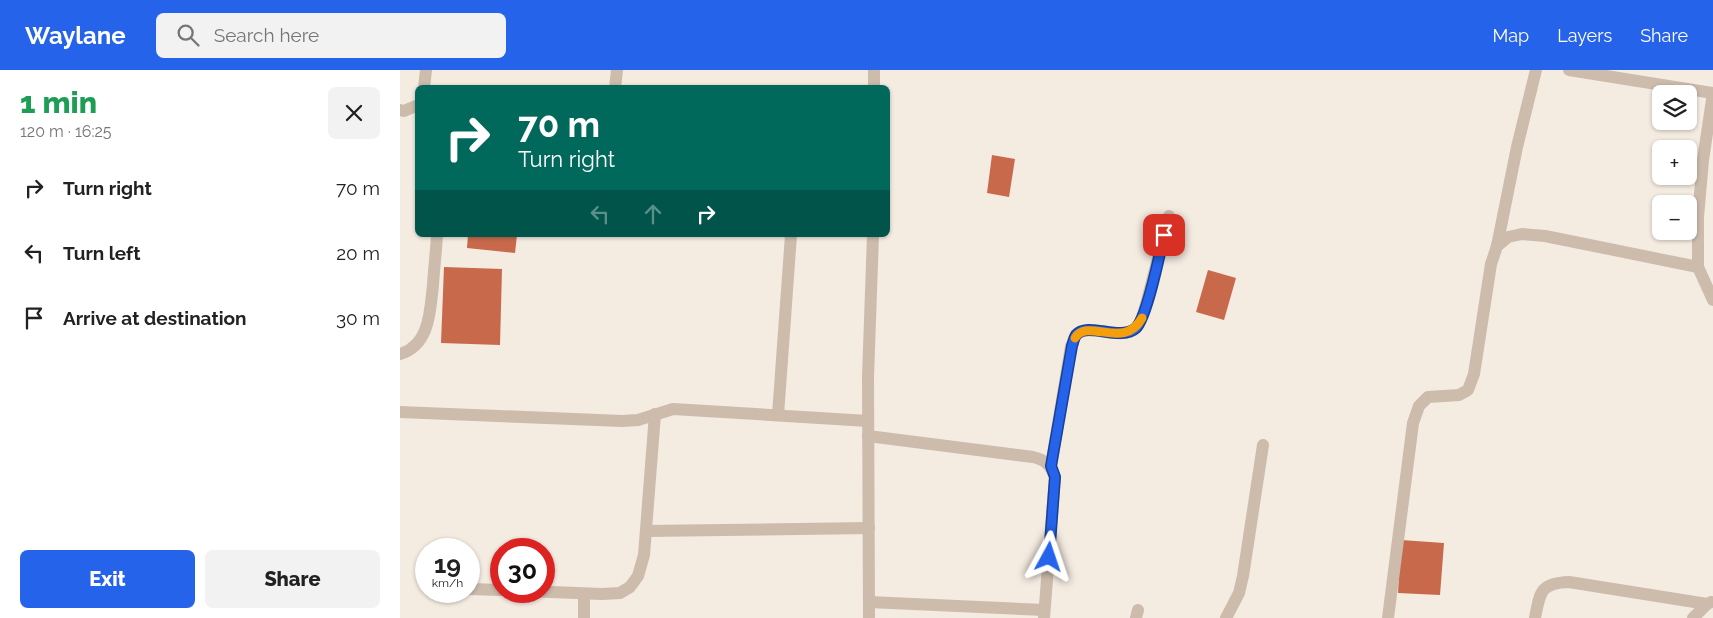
<!DOCTYPE html>
<meta charset="utf-8">
<style>
body{margin:0;font-family:Raleway,sans-serif;background:#f2f2f2;color:#222;height:100vh;display:flex;flex-direction:column;font-size:19px;white-space:nowrap}
*{box-sizing:border-box;margin:0}
p{font-size:16px;color:#767676}
.icon{flex:none;width:28px;height:28px;fill:none;stroke:currentColor;stroke-width:2;stroke-linecap:round;stroke-linejoin:round}
.map{position:relative;flex:1;overflow:hidden}
.panel{display:flex;flex-direction:column;background:#fff;width:400px}
.panel>*{flex:none}
.banner{position:absolute;left:15px;top:15px;width:475px;height:152px;border-radius:8px;box-shadow:0 1px 4px #0004;background:#00695c;color:#fff;overflow:hidden}
.fabs{position:absolute;left:1252px;top:15px;display:grid;gap:10px}
.fabs a{display:grid;place-items:center;width:45px;height:45px;border-radius:8px;background:#fff;box-shadow:0 1px 4px #0004;font-size:25px}
.speed{position:absolute;left:15px;top:468px;display:flex;gap:10px;font-size:25px;font-weight:700;text-align:center}
.speed>*{display:grid;place-content:center;width:65px;height:65px;border-radius:50%;background:#fff;box-shadow:0 1px 4px #0004;line-height:1}
.speed small{font-size:12px;font-weight:400}
.speed .limit{border:8px solid #d22;background:#fff;color:#111}
.pin{position:absolute;display:grid;place-items:center;width:42px;height:42px;color:#fff;margin:-21px;border-radius:10px;box-shadow:0 2px 8px #0006}
.me{position:absolute;width:55px;margin:-28px;rotate:5deg;stroke-linejoin:round;filter:drop-shadow(0 0 4px #0008)}
.turn{display:flex;align-items:center;gap:18px;height:105px;padding:0 20px;font-size:22px}
.turn .icon{width:65px;height:65px;stroke-width:2.5}
.turn b{display:block;font-size:35px;line-height:42px}
.lanes{display:flex;align-items:center;height:48px;padding:0 20px;background:#0003;justify-content:center;gap:25px;direction:ltr}
.lanes .off{opacity:.35}
.round{display:grid;place-items:center;flex:none;width:52px;height:52px;border-radius:8px;background:#f2f2f2}
.overview{display:flex;align-items:center;justify-content:space-between;height:85px;padding:0 20px}
h1{font-size:30px;font-weight:800;line-height:38px;color:#1e9e55}
.primary-button{display:flex;gap:10px;margin-top:auto;padding:10px 20px}
.primary-button a{flex:1;height:58px;border-radius:8px;background:#2563eb;color:#fff;font-size:20px;font-weight:800;line-height:58px;text-align:center}
.primary-button a+a{background:#f2f2f2;color:#222}
ul{padding:0;list-style:none}
li{display:flex;align-items:center;gap:15px;height:65px;padding:0 20px}
li div{flex:1}
li b{display:block;font-size:19px}
li em{font-style:normal}
header{display:flex;align-items:center;gap:30px;box-sizing:border-box;height:70px;padding:0 25px;background:#2563eb;color:#fff}
header strong{font-size:24px}
nav{display:flex;gap:28px;margin-inline-start:auto;font-size:18px}
.search{width:350px;height:45px;background:#f2f2f2;display:flex;align-items:center;gap:12px;box-sizing:border-box;padding:0 18px;border-radius:8px;color:#767676;font-size:19px}
main{display:flex;flex:1;min-height:0}
.map>svg:first-child{display:block}
.building{fill:#c8694b}
.lines{fill:none;stroke-linecap:round;stroke-linejoin:round}
.minor{stroke:#cdbbac;stroke-width:12}
.route-casing{stroke:#184099;stroke-width:12}
.route{stroke:#2563eb;stroke-width:9}
.slow{stroke:#f59e0b;stroke-width:9}
</style>
<header>
<strong>Waylane</strong>
<div class="search"><svg class="icon" aria-label="search" viewBox="0 0 24 24"><circle cx="10" cy="10" r="6"/><path d="M15 15l6 6"/></svg>Search here</div>
<nav><a>Map</a><a>Layers</a><a>Share</a></nav>
</header>
<main>
<section class="panel">
<div class="overview"><div><h1>1 min</h1><p>120 m · 16:25</p></div><a class="round"><svg class="icon" aria-label="close" viewBox="0 0 24 24"><path d="M6 6l12 12M18 6L6 18"/></svg></a></div>
<ul>
<li><svg class="icon" aria-label="right" viewBox="0 0 24 24"><path d="M7 20v-9h11M14 6l5 5-5 5"/></svg><div><b>Turn right</b></div><em>70 m</em></li>
<li><svg class="icon" aria-label="left" viewBox="0 0 24 24"><path d="M17 20v-9H6M10 6l-5 5 5 5"/></svg><div><b>Turn left</b></div><em>20 m</em></li>
<li><svg class="icon" aria-label="arrive" viewBox="0 0 24 24"><path d="M6 21V4h12l-3 4 3 4H6"/></svg><div><b>Arrive at destination</b></div><em>30 m</em></li>
</ul>
<div class="primary-button"><a>Exit</a><a>Share</a></div>
</section>
<div class="map">
<svg width="1313" height="548" viewBox="0 0 1313 548">
<rect width="100%" height="100%" fill="#f4ebe1"/>
<g class="building">
<path d="M592,85L615,89L609,127L587,123Z"/>
<path d="M68,165H117L115,183L67,178Z"/>
<path d="M44,197L102,199L100,275L41,273Z"/>
<path d="M808,200L836,208L824,250L796,242Z"/>
<path d="M1001,470L1044,473L1040,525L998,523Z"/>
</g>
<g class="lines">
<g class="minor">
<path d="M1169,0L1313,23"/>
<path d="M24,18L26,0"/>
<path d="M215,18L217,0"/>
<path d="M474,18V0"/>
<path d="M1313,23L1303,90L1298,147V197L1313,230"/>
<path d="M0,40L4,41L18,35"/>
<path d="M1097,176L1117,77L1136,0"/>
<path d="M0,284C30,275 30,241 33,215C34,199 36,182 37,165"/>
<path d="M0,342L222,351L238,350L273,339L468,351"/>
<path d="M378,345L391,165"/>
<path d="M468,366L633,387C646,390 650,395 655,407L644,548"/>
<path d="M651,396L671,276C673,273 674,268 676,265C689,252 718,271 735,259C741,254 743,244 745,238L769,146"/>
<path d="M246,461L469,458"/>
<path d="M69,519L101,520"/>
<path d="M126,521L202,524L220,523L230,517L238,506L244,485L255,344"/>
<path d="M469,532L644,540"/>
<path d="M184,548V524"/>
<path d="M469,548L468,307L473,165"/>
<path d="M736,548L738,540"/>
<path d="M826,548L839,523L843,506L863,375"/>
<path d="M988,548L1013,353L1019,336L1028,327L1059,325L1068,320L1074,304L1091,194L1097,176L1108,167L1122,164L1145,166L1298,197"/>
<path d="M1135,548C1140,522 1140,513 1169,512L1307,534"/>
<path d="M1293,548L1307,534L1311,532"/>
</g>
</g>
<g class="lines">
<defs>
<path id="route" d="M649,487L655,407L651,396L672,276C673,273 674,268 676,265C688,251 720,272 736,258C747,247 760,183 764,165"/>
</defs>
<use href="#route" class="route-casing"/>
<use href="#route" class="route"/>
<path class="slow" d="M675,268C688,247 724,281 742,248"/>
</g>
</svg>
<div class="fabs">
<a><svg class="icon" aria-label="layers" viewBox="0 0 24 24"><path d="M12 4l9 5-9 5-9-5zM3 14l9 5 9-5"/></svg></a>
<a>+</a>
<a>−</a>
</div>
<div class="speed"><div>19<small>km/h</small></div><div class="limit">30</div></div>
<div class="pin" style="left:764px;top:165px;background:#d93025"><svg class="icon" aria-label="arrive" viewBox="0 0 24 24"><path d="M6 21V4h12l-3 4 3 4H6"/></svg></div>
<svg class="me" style="left:649px;top:487px" viewBox="-20 -20 40 40"><path d="M0-17L14 15 0 8-14 15z" fill="#2563eb" stroke="#fff" stroke-width="4"/></svg>
<div class="banner">
<div class="turn"><svg class="icon" aria-label="right" viewBox="0 0 24 24"><path d="M7 20v-9h11M14 6l5 5-5 5"/></svg><div><b>70 m</b>Turn right</div></div>
<div class="lanes"><svg class="icon off" aria-label="left" viewBox="0 0 24 24"><path d="M17 20v-9H6M10 6l-5 5 5 5"/></svg><svg class="icon off" aria-label="ahead" viewBox="0 0 24 24"><path d="M12 20V5M6 11l6-6 6 6"/></svg><svg class="icon" aria-label="right" viewBox="0 0 24 24"><path d="M7 20v-9h11M14 6l5 5-5 5"/></svg></div>
</div>
</div>
</main>
